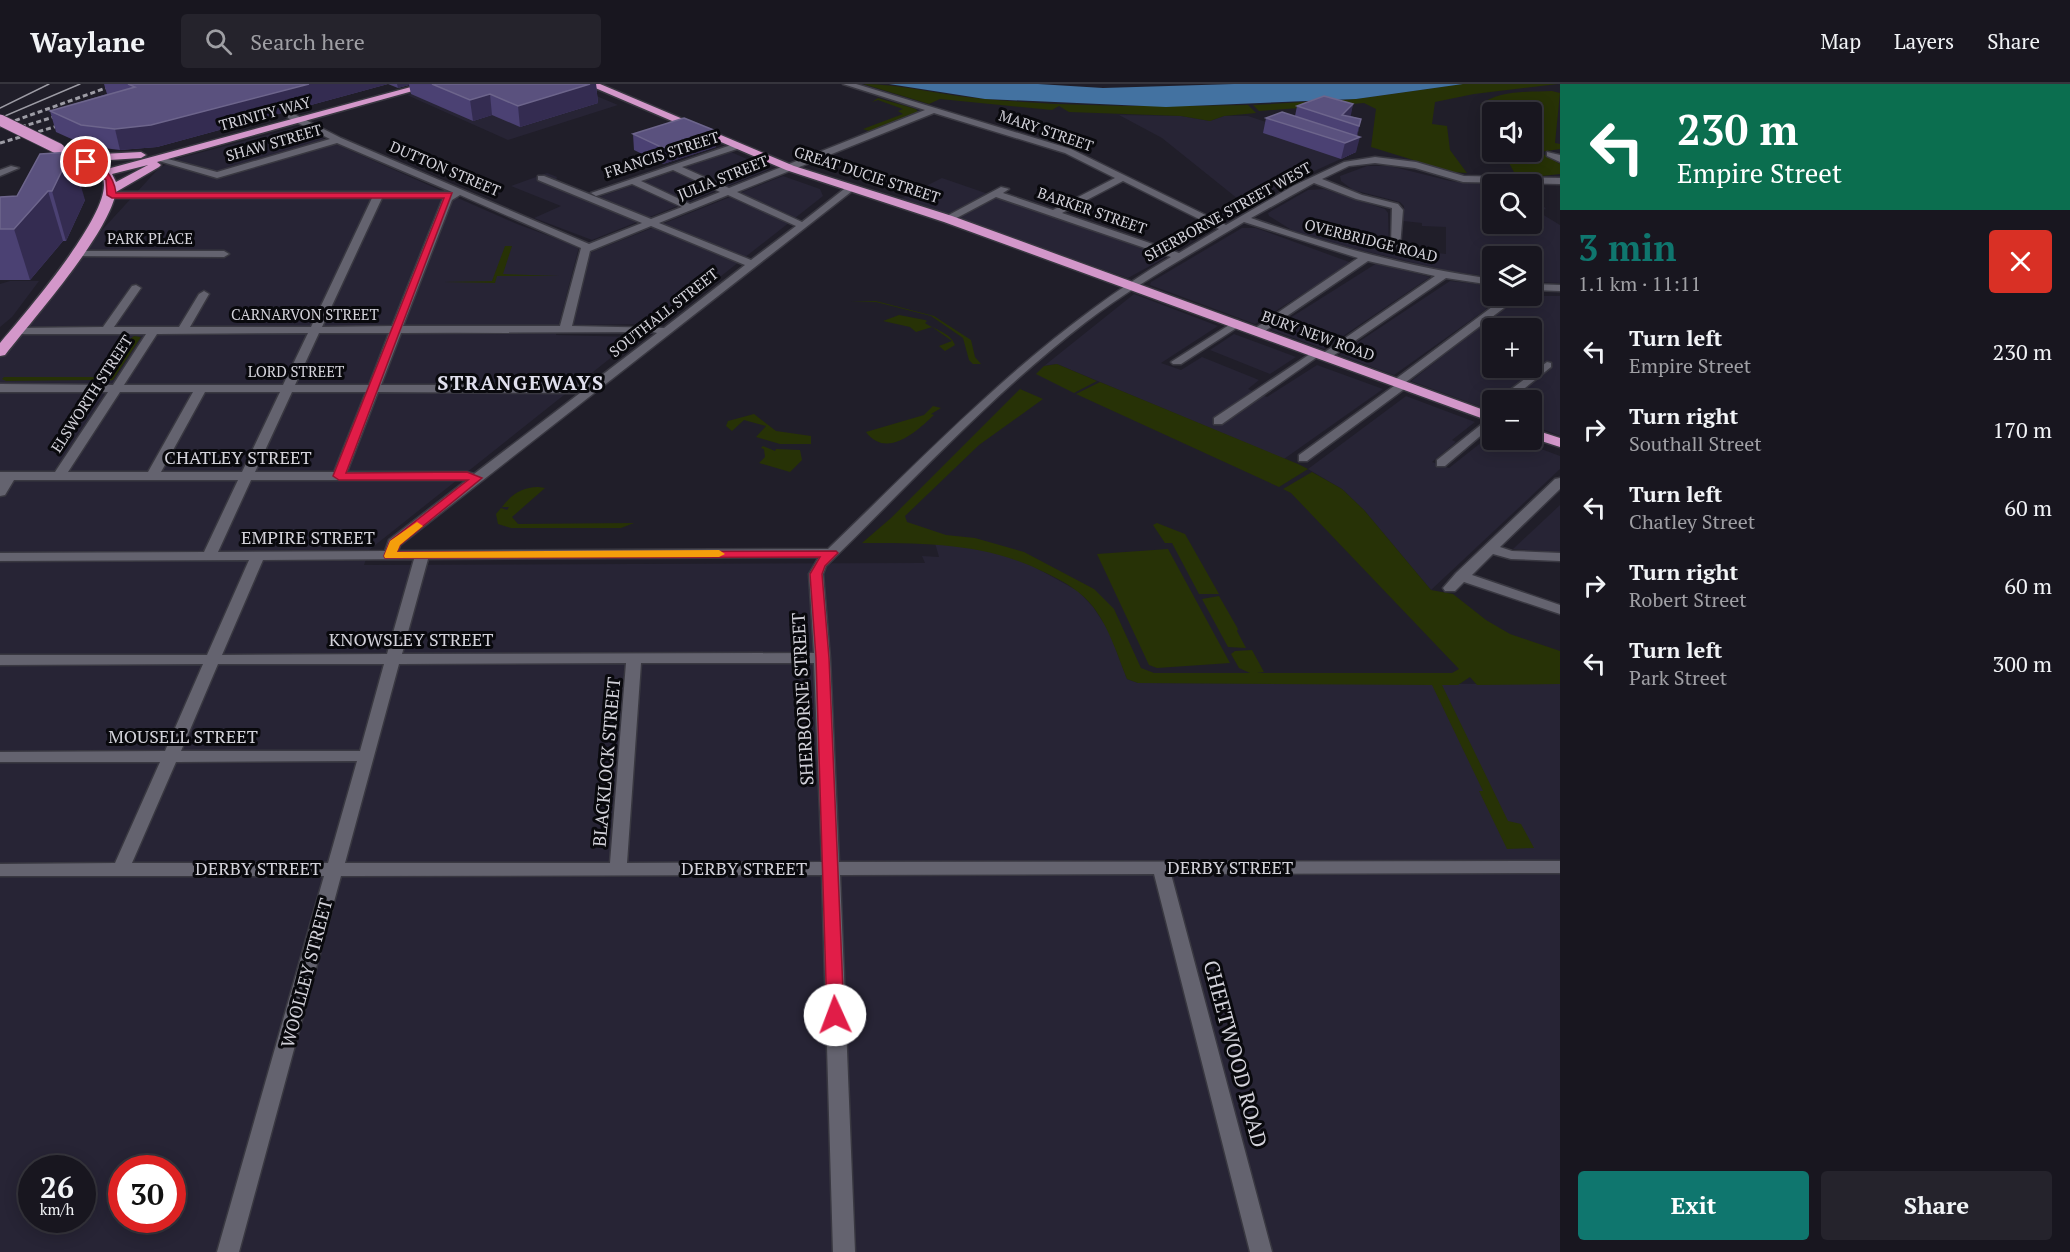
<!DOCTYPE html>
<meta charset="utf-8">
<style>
body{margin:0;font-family:"PT Serif",serif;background:#25232c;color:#f1f3f6;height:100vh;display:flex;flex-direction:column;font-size:22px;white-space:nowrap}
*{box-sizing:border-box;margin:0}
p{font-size:20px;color:#9f9fa4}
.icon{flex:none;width:33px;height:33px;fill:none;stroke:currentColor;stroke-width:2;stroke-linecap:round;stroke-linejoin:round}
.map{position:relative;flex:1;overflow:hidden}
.drawer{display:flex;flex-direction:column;background:#18161f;width:510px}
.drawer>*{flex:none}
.top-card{background:#0b6e4f;color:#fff;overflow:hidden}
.controls{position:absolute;left:1482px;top:18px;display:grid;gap:12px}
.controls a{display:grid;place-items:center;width:60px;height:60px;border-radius:6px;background:#18161f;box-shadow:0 3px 15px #0003,0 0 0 2px #36353d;font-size:30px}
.speed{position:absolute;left:18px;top:1071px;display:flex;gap:12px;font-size:30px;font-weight:700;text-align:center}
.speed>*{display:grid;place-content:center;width:78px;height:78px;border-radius:50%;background:#18161f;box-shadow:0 3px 15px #0003,0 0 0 2px #36353d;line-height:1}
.speed small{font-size:15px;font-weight:400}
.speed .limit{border:9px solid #d22;background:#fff;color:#111}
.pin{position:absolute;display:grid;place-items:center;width:51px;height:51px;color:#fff;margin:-26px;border:3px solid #fff;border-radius:50%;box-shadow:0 2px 6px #0007}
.me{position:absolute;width:66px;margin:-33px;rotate:358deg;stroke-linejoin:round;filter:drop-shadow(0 0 4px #0008)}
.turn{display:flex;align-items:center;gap:21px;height:126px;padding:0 18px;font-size:27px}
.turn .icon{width:78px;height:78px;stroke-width:2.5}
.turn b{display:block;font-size:42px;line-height:51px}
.round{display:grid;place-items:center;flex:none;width:63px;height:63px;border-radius:6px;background:#25232c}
.overview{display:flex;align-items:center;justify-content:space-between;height:102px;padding:0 18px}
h1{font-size:36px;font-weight:700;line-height:45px;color:#0f766e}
.action{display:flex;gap:12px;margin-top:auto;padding:12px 18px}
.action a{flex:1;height:69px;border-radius:6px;background:#0f766e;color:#fff;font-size:24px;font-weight:700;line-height:69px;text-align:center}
.action a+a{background:#25232c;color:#f1f3f6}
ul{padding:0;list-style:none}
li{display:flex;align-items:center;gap:18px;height:78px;padding:0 18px}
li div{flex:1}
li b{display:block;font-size:22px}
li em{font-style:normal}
header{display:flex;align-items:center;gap:36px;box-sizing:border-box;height:84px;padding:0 30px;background:#18161f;border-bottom:2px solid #36353d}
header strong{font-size:28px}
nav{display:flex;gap:33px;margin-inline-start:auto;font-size:21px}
.search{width:420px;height:54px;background:#25232c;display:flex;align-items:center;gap:15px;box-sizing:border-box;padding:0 21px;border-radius:6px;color:#9f9fa4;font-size:22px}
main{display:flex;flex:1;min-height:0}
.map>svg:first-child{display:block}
.built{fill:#272435;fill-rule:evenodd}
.green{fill:#273206}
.water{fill:#4372a1}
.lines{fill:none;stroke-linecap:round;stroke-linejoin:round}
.minor-casing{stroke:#393841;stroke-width:3}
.highway-casing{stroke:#393841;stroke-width:3}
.minor{fill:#64636f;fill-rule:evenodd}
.highway{fill:#d397ca;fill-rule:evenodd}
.tram{stroke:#9d9ca5;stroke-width:1.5}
.rail{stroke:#9d9ca5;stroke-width:3;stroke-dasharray:5 3;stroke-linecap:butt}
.highway-bridge-casing{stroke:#393841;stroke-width:13;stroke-linecap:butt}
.highway-bridge{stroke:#d397ca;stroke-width:11}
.wall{fill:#4b4173}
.shaded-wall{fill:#342c51}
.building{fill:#5a517e;stroke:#6d658c;stroke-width:1.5}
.route{fill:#e11d48;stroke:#92132f;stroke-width:1.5}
.slow{fill:#f59e0b}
.labels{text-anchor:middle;stroke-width:6;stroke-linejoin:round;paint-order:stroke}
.far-street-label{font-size:15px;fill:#d3d2da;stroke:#09090d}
.street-label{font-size:18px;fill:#d3d2da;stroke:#09090d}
.far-district-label{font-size:20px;font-weight:bold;letter-spacing:1.5px;fill:#e1e0ee;stroke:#09090d}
.near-street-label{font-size:21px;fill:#d3d2da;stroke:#09090d}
</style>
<header>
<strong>Waylane</strong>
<div class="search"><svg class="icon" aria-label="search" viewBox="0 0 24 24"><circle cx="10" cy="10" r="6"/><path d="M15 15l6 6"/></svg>Search here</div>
<nav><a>Map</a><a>Layers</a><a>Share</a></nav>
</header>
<main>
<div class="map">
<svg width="1560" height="1168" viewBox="0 0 1560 1168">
<rect width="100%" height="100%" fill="#201e29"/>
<g class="built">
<path d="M452,0H568L618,21L508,56L407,11Z"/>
<path d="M1119,31L1181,32L1210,37L1224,32H1248L1356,68L1253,115L1248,123L1162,54Z"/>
<path d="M297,43L517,140L579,163L556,251L637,253L369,466L364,481L925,479L922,472L939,473L935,459L983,465L1020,475L1078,507L1093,523L1109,547L1127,595L1138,599L1560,600V1168H0V257L159,84L180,74ZM32,1084H82V1136H32ZM122,1084H172V1136H122Z"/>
<path d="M731,68L770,85L592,156L534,134L561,122L511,102L547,89L557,93L556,96L599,113Z"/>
<path d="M1367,82H1390L1450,97L1492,101V140H1532V110L1546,125L1537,127L1560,141V199L1532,198V172H1492V193L1448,187L1318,156L1298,150L1269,132L1268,129L1308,106L1324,105L1385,125L1388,129L1389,163L1446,170V143L1422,142V139L1403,137L1404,122L1400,118L1353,106L1341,97L1340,92Z"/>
<path d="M783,92L820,105L823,112L660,240L573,241L587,170Z"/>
<path d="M942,94L1168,172L1128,194L900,115Z"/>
<path d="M1242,144H1256L1352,179L1255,240L1150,201L1151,198Z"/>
<path d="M1377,179L1430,193L1324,265L1271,246Z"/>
<path d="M10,197H39L12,233L0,243V200Z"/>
<path d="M1450,197L1477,200L1492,206V212L1497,214L1485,226L1394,291L1339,271Z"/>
<path d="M1134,210L1218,242L1161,279L1181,286L1202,273L1259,296L1248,305L1267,313L1317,281L1383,305L1284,375L1057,280L1044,282Z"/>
<path d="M1520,212H1560V352L1532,341V316H1492V327L1411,297ZM1492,244H1532V284H1492Z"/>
<path d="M1234,250L1296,273L1270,290L1210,266Z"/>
<path d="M1406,312L1475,338L1452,356L1456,358L1432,378L1449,384L1492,350V356H1517L1560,372V385L1431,506L1364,426L1342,405L1308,385Z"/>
<path d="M1560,421V468L1513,465Z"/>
</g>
<g class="green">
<path d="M863,0C904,0 944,12 986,15C1073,23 1160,23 1248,21L1256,29L1224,32L1210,37L1181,32L1069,28L1059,22L1052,26L940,15L929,20Z"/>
<path d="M1463,0H1558L1474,10L1435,18L1432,40L1447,42L1450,66L1467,89L1452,88L1371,63L1376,25L1364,19L1259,27L1253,21L1356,15Z"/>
<path d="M1552,7L1560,9L1555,59L1560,60V65L1540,68L1560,80V90L1534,93L1492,92V90H1515L1503,68H1532V28H1495V23L1480,21C1498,6 1529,8 1552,7Z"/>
<path d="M878,14L916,25L918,28L869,47L863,45L903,30L898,27L903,25L878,16L872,18Z"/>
<path d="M505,162H512L503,190L559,192H497L495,199L444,198L492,197Z"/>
<path d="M851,217H876L934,232L971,256L975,273L981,280H973L969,276L963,254L931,232L876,218Z"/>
<path d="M899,231L925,236L927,237L925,239C935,246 950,248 955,261L945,267L939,262L952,257L932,243L916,248L910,243L883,237Z"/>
<path d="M134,252L141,253L113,296L107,297L127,257Z"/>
<path d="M1057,280L1097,297L1074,309L1036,290L1044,282Z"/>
<path d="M4,293H97L95,296L6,297L2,295Z"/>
<path d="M1100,298L1298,380L1308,385L1279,403L1076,310Z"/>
<path d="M1020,305L1043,315L979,361L905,432L907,438L946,451L975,454L1024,468L1094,505L1114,525L1141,584L1154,589H1250L1239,584L1231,570L1235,567L1252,566L1264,588L1257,589H1452L1459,585L1291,409L1283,405L1312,388L1342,405L1364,426L1431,506L1453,510L1486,536L1510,550L1560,567V600L1477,601L1470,593L1458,601H1442L1508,737L1521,740L1534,764L1507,765L1479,707H1483L1432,601L1138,599L1127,595C1117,570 1110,546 1094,524C1082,508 1065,498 1046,489C987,459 927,459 862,459L891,434Z"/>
<path d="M933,322L941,324L931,330L934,331C918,346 887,376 866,348L924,331Z"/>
<path d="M754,330L776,347L811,352V360H780L756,353L766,342L744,336L732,347L726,342L728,337Z"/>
<path d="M763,362L775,367L776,365L800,366L802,376L790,388L759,379L765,373L764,365L761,364Z"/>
<path d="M538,403L545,404L512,433L518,440L634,439L621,444H511L498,440L496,430L501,424L507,426L509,423H502C511,411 522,403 538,403Z"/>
<path d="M1157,439L1185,450L1219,510H1199L1172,459H1165L1153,441Z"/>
<path d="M1168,465L1230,579L1157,584L1149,581L1097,470Z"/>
<path d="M1219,512L1238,545L1237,547L1246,564L1228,563L1202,515Z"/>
</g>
<path class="water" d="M889,0H1038L1103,4L1234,0H1463L1356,15L1166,23L985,15Z"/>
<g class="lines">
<defs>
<g id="minor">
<path d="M843,0H856L1071,65L1226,141L1293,102L1344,78L1375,73L1416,78L1464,92L1560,94V100L1463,98L1415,84L1375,79L1349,82L1322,95L1362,111L1398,120L1403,126L1400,163L1391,161L1392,124L1356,115L1314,99L1251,134C1331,162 1409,183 1492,195V201L1446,194L1330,274H1322V270L1435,192L1368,177L1262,249H1254V245L1358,174L1244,138C1191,170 1136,200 1086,238C992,310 911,399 826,482L823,490L830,574L839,778L1560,777V789L1171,790L1272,1168H1250L1154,790L840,791L855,1168H833L822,791L341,792L239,1168H217L324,792H0V780L115,779L160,678H0V668L165,667L203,580L0,581V571H207L249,476L0,477V469L204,468L238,396H14L5,411L0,412V388H55L108,308H0V300L113,301L146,250H17L11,247L17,244L103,243L132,202L136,201L141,204L114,243H179L199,210L204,207L209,210L190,243H311L372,114H112L107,111L112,108H452L337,59L217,94L159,77L164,74L217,88L330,55L288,34V30H294L341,54L589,160L642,139L538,96V92H544L651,135L682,123L632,100L596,112L591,109L737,59L740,60V64L682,83L729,104L925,26ZM934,29L1065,69L1115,94L1053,126L1003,109L1009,105L1001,103L945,133V137H951L996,113L1171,173C1040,250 937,360 828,465L398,467L400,461L856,104L848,102L802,138L737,108ZM673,86L720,108L690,120L641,97ZM1123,97L1219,145L1179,169L1062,129ZM460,111L581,164L560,242H403L452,116ZM728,111L796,142L751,176L659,139ZM382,114H443L392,242L322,243ZM651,142L745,181L664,244L572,242L590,167ZM653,248L657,249L589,301H381L401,249ZM308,249L283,301H124L157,250ZM319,249H389L369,301H295ZM120,308H193L148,388H68ZM205,308H280L242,388H161ZM292,308H366L334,388H255ZM378,308L580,309L474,390L467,388H347ZM251,396H467L389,456L385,467L218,468ZM819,473L809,490L814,569L402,570L428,475ZM414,475L387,570L222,571L263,476ZM626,579L610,779H345L399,580ZM641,579H814L822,778L627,779ZM218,580H384L360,667H181ZM357,677L328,779H132L176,678Z"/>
<path d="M1547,68L1560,71V78L1547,72Z"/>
<path d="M11,82L19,84L0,92V86Z"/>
<path d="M76,167H224L229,170L224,173L72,172V168Z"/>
<path d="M1532,200L1560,201V207L1532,206Z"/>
<path d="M1502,212H1512L1504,224L1406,298L1409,301L1407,303L1307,377H1299V371L1394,302L1391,299L1393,297L1496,220Z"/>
<path d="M1237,236L1243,239L1241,241L1181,280H1173L1171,278Z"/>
<path d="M1316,266L1320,267V271L1222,340H1214V334Z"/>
<path d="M1547,278L1551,279V283L1510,316H1497Z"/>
<path d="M1492,332V342L1445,382H1437V376Z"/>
<path d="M1560,394V405L1500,463L1512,467L1560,469V477L1511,475L1493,470L1472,491L1560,521V530L1464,498L1455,507H1445L1443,504L1456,489L1555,395Z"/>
</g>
<g id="highway">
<path d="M422,0H438L157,78L161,81L159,83L116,108C108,151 34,234 5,271L0,272V259C21,234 119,122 102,93L83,79L55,67V63H63L82,71L141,68L146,71L141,74L94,77L107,85ZM148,81L116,98L112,90Z"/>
<path d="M586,0H600L794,82L952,132L1492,329V338L944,138L786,86Z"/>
<path d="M1532,345L1560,354V363L1532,354Z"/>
</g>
</defs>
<use href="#minor" class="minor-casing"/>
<use href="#highway" class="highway-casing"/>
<use href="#minor" class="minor"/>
<use href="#highway" class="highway"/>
<g class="tram">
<path d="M0,24L49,0"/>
<path d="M0,34L80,0"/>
</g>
<g class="rail">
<path d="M0,42L117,0"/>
<path d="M21,43L67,29"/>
<path d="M0,59L71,38"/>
</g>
<defs>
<path id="highway-bridge" d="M0,36L59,65"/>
</defs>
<use href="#highway-bridge" class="highway-bridge-casing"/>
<use href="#highway-bridge" class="highway-bridge"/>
</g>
<g class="wall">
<path d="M104,0H596L598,19L520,43L492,31L473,37L411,10L409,1L398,4L388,0L157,63L120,66L87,62L56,48L50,27L107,10Z"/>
<path d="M1353,20L1350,32L1361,35L1357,52L1356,68L1341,75L1263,49L1266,34L1295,32L1297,22Z"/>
<path d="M633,50L716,63L663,80L634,66Z"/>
<path d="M40,70L85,116L66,157H63L30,196H0V113L17,112Z"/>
</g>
<g class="shaded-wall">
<path d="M309,0H388L157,63L120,66L115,45Z"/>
<path d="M397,0H409V1L398,4Z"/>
<path d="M590,0H596L598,19L520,43L518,22Z"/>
<path d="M490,10L492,31L473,37L470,16Z"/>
<path d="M1353,20L1350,36L1342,31Z"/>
<path d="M1361,35L1357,54L1360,53L1356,68L1341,75L1345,59L1356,54Z"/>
<path d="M716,47V63L663,80V64Z"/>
<path d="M71,68L85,116L66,157L52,107Z"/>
<path d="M48,107L63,157L30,196L14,145Z"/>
</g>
<g class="building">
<path d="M128,0H309L151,41L115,45L81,41L50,27L135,3Z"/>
<path d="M432,0H590L518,22L490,10L470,16Z"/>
<path d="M1324,12L1353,20L1342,31L1361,35L1359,42L1297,22Z"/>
<path d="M1282,28L1360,53L1345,59L1266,34Z"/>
<path d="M684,34L716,47L663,64L633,50Z"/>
<path d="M71,68L52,107H48L14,145H0V113L17,112L40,70Z"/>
</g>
<path class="route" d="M83,76C101,75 114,93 116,109H452L346,389L467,388L482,394L400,461L397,468L836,467L838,469L825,482L822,490L829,574L844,931L841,936H829L827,931L816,574L810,490L820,473L385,474L384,472L390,457L468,396H339L333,392L444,114H112L107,111L106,96L83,80Z"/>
<path class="slow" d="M417,438L423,442L400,461L397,468L719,466L725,470L719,473L385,474L384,472L390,457Z"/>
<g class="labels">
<g class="far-street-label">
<text transform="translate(265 30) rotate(-15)" y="5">TRINITY WAY</text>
<text transform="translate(1046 47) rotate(19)" y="5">MARY STREET</text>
<text transform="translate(274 59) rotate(-16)" y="5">SHAW STREET</text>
<text transform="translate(662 71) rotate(-18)" y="5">FRANCIS STREET</text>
<text transform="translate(445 85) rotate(23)" y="5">DUTTON STREET</text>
<text transform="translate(867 91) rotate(18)" y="5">GREAT DUCIE STREET</text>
<text transform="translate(723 94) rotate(-22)" y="5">JULIA STREET</text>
<text transform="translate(1092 127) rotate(19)" y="5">BARKER STREET</text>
<text transform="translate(1228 128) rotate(-29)" y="5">SHERBORNE STREET WEST</text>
<text x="150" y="160">PARK PLACE</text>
<text transform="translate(1371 157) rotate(14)" y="5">OVERBRIDGE ROAD</text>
<text transform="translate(664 229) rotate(-38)" y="5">SOUTHALL STREET</text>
<text x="305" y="236">CARNARVON STREET</text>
<text transform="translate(1318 252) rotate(20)" y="5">BURY NEW ROAD</text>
<text x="296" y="293">LORD STREET</text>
<text transform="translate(92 310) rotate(-57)" y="5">ELSWORTH STREET</text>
</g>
<g class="street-label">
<text x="238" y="380">CHATLEY STREET</text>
<text x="308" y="460">EMPIRE STREET</text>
<text x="411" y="562">KNOWSLEY STREET</text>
<text transform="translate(803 615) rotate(-93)" y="6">SHERBORNE STREET</text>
<text x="183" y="659">MOUSELL STREET</text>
<text transform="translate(607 678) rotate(-85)" y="6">BLACKLOCK STREET</text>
<text x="1230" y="790">DERBY STREET</text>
<text x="258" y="791">DERBY STREET</text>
<text x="744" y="791">DERBY STREET</text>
<text transform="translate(307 889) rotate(-75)" y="6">WOOLLEY STREET</text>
</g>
<g class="far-district-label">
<text x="521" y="306">STRANGEWAYS</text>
</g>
<g class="near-street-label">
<text transform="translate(1235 970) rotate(75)" y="7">CHEETWOOD ROAD</text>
</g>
</g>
</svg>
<div class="controls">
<a><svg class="icon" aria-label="sound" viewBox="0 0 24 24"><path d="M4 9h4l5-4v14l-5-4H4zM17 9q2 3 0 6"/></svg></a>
<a><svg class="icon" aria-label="search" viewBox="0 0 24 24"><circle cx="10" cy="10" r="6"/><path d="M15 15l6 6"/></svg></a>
<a><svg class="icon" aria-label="layers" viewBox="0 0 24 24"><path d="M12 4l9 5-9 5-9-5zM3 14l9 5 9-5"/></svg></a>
<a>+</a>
<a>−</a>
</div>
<div class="speed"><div>26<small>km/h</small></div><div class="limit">30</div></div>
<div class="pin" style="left:86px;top:78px;background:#d93025"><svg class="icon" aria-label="arrive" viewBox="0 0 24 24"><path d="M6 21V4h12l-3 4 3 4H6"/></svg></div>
<svg class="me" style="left:835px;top:931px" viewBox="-20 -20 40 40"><circle r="19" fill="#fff"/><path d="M0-13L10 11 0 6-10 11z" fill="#e11d48"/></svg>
</div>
<section class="drawer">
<div class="top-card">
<div class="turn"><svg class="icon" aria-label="left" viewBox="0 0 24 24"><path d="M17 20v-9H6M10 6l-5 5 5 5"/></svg><div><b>230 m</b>Empire Street</div></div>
</div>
<div class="overview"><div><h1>3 min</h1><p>1.1 km · 11:11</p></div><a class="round" style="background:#d93025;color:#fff"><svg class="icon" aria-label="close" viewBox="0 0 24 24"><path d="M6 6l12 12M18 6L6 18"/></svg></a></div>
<ul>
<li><svg class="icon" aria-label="left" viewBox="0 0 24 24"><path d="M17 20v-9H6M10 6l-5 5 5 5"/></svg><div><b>Turn left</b><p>Empire Street</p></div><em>230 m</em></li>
<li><svg class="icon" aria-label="right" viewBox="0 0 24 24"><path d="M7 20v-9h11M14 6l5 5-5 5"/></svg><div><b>Turn right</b><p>Southall Street</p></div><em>170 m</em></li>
<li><svg class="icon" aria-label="left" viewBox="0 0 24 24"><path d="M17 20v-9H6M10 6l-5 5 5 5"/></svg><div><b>Turn left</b><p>Chatley Street</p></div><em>60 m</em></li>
<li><svg class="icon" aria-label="right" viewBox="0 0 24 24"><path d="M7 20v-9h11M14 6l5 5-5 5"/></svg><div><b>Turn right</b><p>Robert Street</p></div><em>60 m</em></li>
<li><svg class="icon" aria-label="left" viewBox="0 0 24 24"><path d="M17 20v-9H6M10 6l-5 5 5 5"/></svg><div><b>Turn left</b><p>Park Street</p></div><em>300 m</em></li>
</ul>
<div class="action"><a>Exit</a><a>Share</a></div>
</section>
</main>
